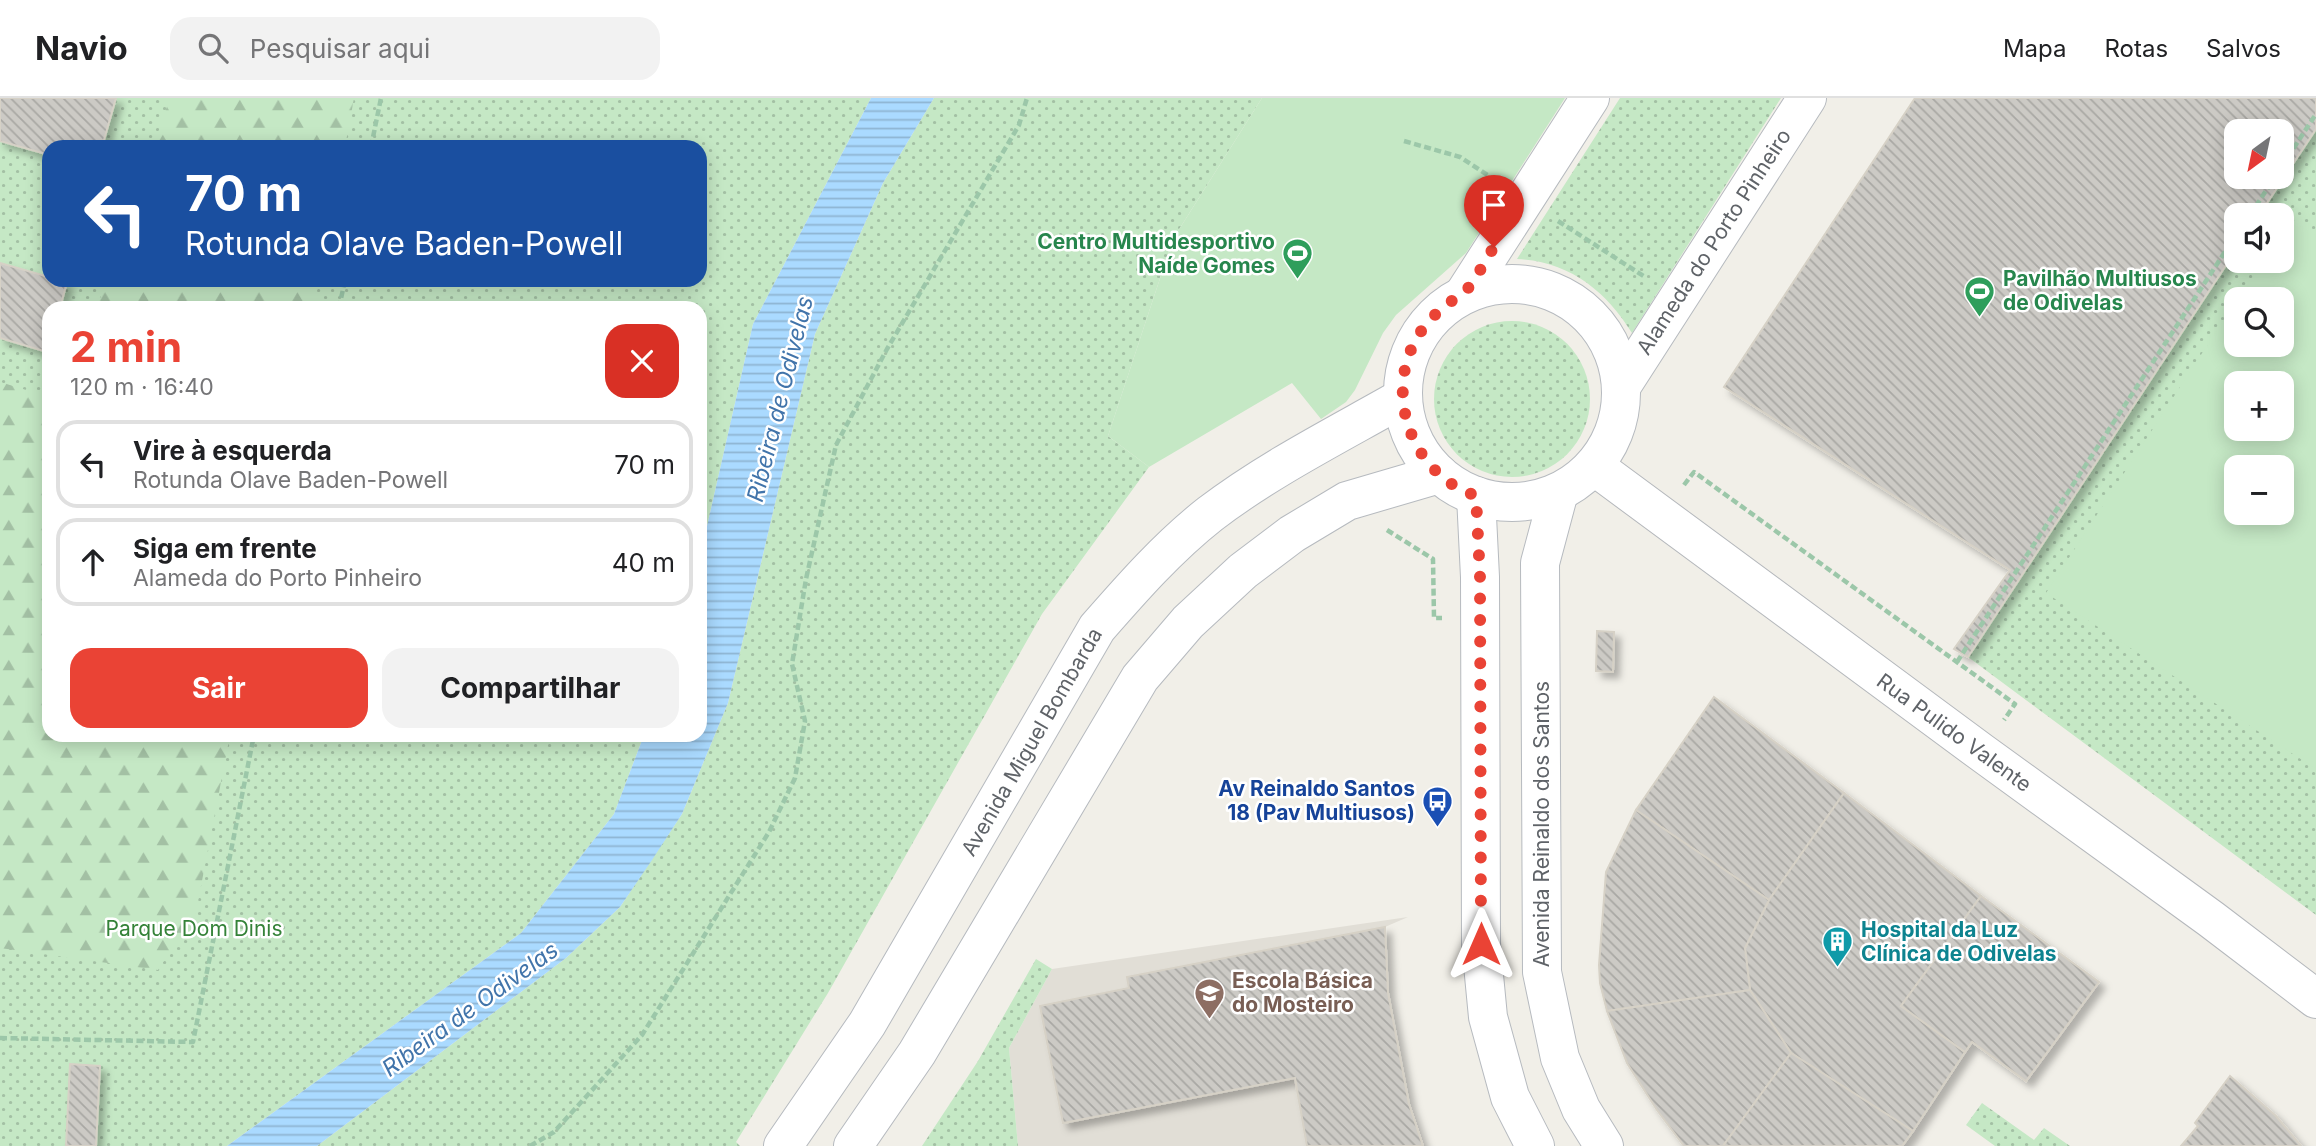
<!DOCTYPE html>
<html lang="pt">
<meta charset="utf-8">
<style>
body{margin:0;font-family:Inter,sans-serif;background:#f2f2f2;color:#202124;height:100vh;display:flex;flex-direction:column;font-size:26px;white-space:nowrap}
*{box-sizing:border-box;margin:0}
p{font-size:23px;color:#757577}
.icon{flex:none;width:38px;height:38px;fill:none;stroke:currentColor;stroke-width:2;stroke-linecap:round;stroke-linejoin:round}
.map{position:relative;flex:1;overflow:hidden}
.details{position:absolute;left:42px;top:203px;width:665px;height:441px;display:flex;flex-direction:column;background:#fff;border-radius:21px;box-shadow:0 4px 18px #0003}
.details>*{flex:none}
.guide{position:absolute;left:42px;top:42px;width:665px;height:147px;border-radius:21px;box-shadow:0 4px 18px #0003;background:#1a4fa0;color:#fff;overflow:hidden}
.needle{width:46px;rotate:213deg}
.tools{position:absolute;left:2224px;top:21px;display:grid;gap:14px}
.tools a{display:grid;place-items:center;width:70px;height:70px;border-radius:14px;background:#fff;box-shadow:0 4px 18px #0003;font-size:35px}
.pin{position:absolute;display:grid;place-items:center;width:60px;height:60px;color:#fff;margin:-72px -30px;border-radius:50% 50% 50% 0;rotate:-45deg;box-shadow:0 0 7px #0007}
.pin .icon{rotate:45deg}
.me{position:absolute;width:77px;margin:-38px;rotate:0deg;stroke-linejoin:round;filter:drop-shadow(0 0 5px #0008)}
.turn{display:flex;align-items:center;gap:24px;height:147px;padding:0 28px;font-size:32px}
.turn .icon{width:91px;height:91px;stroke-width:2.5}
.turn b{display:block;font-size:49px;line-height:60px}
.round{display:grid;place-items:center;flex:none;width:74px;height:74px;border-radius:21px;background:#f2f2f2}
.headline{display:flex;align-items:center;justify-content:space-between;height:119px;padding:0 28px}
h1{font-size:42px;font-weight:700;line-height:52px;color:#ea4335}
.primary-button{display:flex;gap:14px;margin-top:auto;padding:14px 28px}
.primary-button a{flex:1;height:80px;border-radius:21px;background:#ea4335;color:#fff;font-size:28px;font-weight:700;line-height:80px;text-align:center}
.primary-button a+a{background:#f2f2f2;color:#202124}
ul{padding:0;list-style:none}
li{display:flex;align-items:center;gap:21px;height:88px;margin:0 14px 10px;padding:0 14px;border:4px solid #e0e0e0;border-radius:21px}
li div{flex:1}
li b{display:block;font-size:26px}
li em{font-style:normal}
header{display:flex;align-items:center;gap:42px;box-sizing:border-box;height:98px;padding:0 35px;background:#fff;border-bottom:2px solid #e0e0e0}
header strong{font-size:33px}
nav{display:flex;gap:38px;margin-inline-start:auto;font-size:24px}
.search{width:490px;height:63px;background:#f2f2f2;display:flex;align-items:center;gap:18px;box-sizing:border-box;padding:0 24px;border-radius:21px;color:#757577;font-size:26px}
.map>svg:first-child{display:block}
.education{fill:#e1ded6}
.green{fill:url(#green-dots);fill-rule:evenodd}
.forest{fill:url(#forest-firs)}
.pitch{fill:#c5e8c5;fill-rule:evenodd}
.water{fill:url(#water-rules)}
.building{fill:url(#building-back-hatch);stroke:#d6d1c6;stroke-width:2;fill-rule:evenodd;filter:url(#shadow)}
.lines{fill:none;stroke-linecap:round;stroke-linejoin:round}
.street-casing{stroke:#b5b8bc;stroke-width:40}
.secondary-casing{stroke:#b6babf;stroke-width:40}
.path{stroke:#9cc7a9;stroke-width:4.5;stroke-dasharray:7 3.5;stroke-linecap:butt}
.street{stroke:#fff;stroke-width:38}
.secondary{stroke:#fff;stroke-width:38}
.route{stroke:#ea4335;stroke-width:12;stroke-dasharray:0 21.6}
.labels{text-anchor:middle;stroke-width:5;stroke-linejoin:round;paint-order:stroke}
.leisure-label{font-size:21px;font-weight:bold;fill:#27864d;stroke:#fff;text-anchor:end}
.street-label{font-size:21px;fill:#5f6368;stroke:#fff}
.transit-label{font-size:21px;font-weight:bold;fill:#164399;stroke:#fff;text-anchor:end}
.park-label{font-size:21px;fill:#348238;stroke:#fff}
.culture-label{font-size:21px;font-weight:bold;fill:#0d838f;stroke:#fff;text-anchor:start}
.education-label{font-size:21px;font-weight:bold;fill:#785e54;stroke:#fff;text-anchor:start}
.water-label{font-size:23px;font-style:italic;fill:#4174aa;stroke:#fff}
</style>
<header>
<strong>Navio</strong>
<div class="search"><svg class="icon" aria-label="search" viewBox="0 0 24 24"><circle cx="10" cy="10" r="6"/><path d="M15 15l6 6"/></svg>Pesquisar aqui</div>
<nav><a>Mapa</a><a>Rotas</a><a>Salvos</a></nav>
</header>
<div class="map">
<svg width="2316" height="1048" viewBox="0 0 2316 1048">
<defs>
<pattern id="green-dots" width="8" height="8" patternUnits="userSpaceOnUse" patternTransform="scale(1.75)"><rect width="8" height="8" fill="#c5e8c5"/><path d="M2 2h.1M6 6h.1" fill="none" stroke="#a3c0a4" stroke-width="1.8" stroke-linecap="round"/></pattern>
<pattern id="forest-firs" width="22" height="20" patternUnits="userSpaceOnUse" patternTransform="scale(1.75)"><rect width="22" height="20" fill="#c5e8c5"/><path d="M5 1l3.5 6h-7zM16 11l3.5 6h-7z" fill="#a3c0a4"/></pattern>
<pattern id="water-rules" width="6" height="5" patternUnits="userSpaceOnUse" patternTransform="scale(1.75)"><rect width="6" height="5" fill="#aadaff"/><path d="M0 2.5h6" fill="none" stroke="#8eb4d2"/></pattern>
<pattern id="building-back-hatch" width="6" height="6" patternUnits="userSpaceOnUse" patternTransform="scale(1.75)"><rect width="6" height="6" fill="#cccac5"/><path d="M-1 5l2 2M0 0l6 6M5-1l2 2" fill="none" stroke="#a9a8a4"/></pattern>
<filter id="shadow"><feDropShadow dx="6" dy="6" stdDeviation="3.5" flood-color="#0004"/></filter>
</defs>
<rect width="100%" height="100%" fill="#f1efe8"/>
<path class="education" d="M1408,819L1385,829L1388,895L1409,1006L1423,1048H1018L1009,950L1052,871Z"/>
<g class="green">
<path d="M0,0H871L753,226L700,459V210H49V637H644L614,716L521,835L227,1048H0ZM49,49H700V182H49Z"/>
<path d="M934,0H1262L1173,141L1108,338L1149,369L1042,516L828,895L736,1044L740,1048H317L566,860L620,809L682,716L728,605L815,236L883,85Z"/>
<path d="M1620,0H1781L1632,235C1606,193 1569,163 1517,161Z"/>
<path d="M2316,32V817L1968,559L2236,152V163H2282V117H2260ZM2236,201H2282V247H2236ZM2236,285H2282V331H2236ZM2236,369H2282V415H2236Z"/>
<circle cx="1512" cy="301" r="78"/>
<path d="M1036,861L1052,871L1009,950L1018,1048H922L978,963Z"/>
<path d="M1982,1005L2034,1042L2044,1030L2070,1048H1995L1966,1027Z"/>
</g>
<g class="forest">
<path d="M170,0H354L345,49H153Z"/>
<path d="M106,182H319L314,210H97Z"/>
<path d="M0,284L49,299V637H230L196,814L158,872L0,850Z"/>
</g>
<g class="pitch">
<path d="M1262,0H1565L1466,155L1396,217L1383,235L1355,292L1346,304L1321,321L1292,285L1149,369L1108,338L1173,141Z"/>
<path d="M2290,121L2316,138V671L2046,495L2236,203V247H2282V201H2238L2263,163H2282V133ZM2282,285V331H2236V285ZM2282,369V415H2236V369Z"/>
</g>
<path class="water" d="M871,0H934L883,85L815,236L728,605L682,716L652,762L620,809L566,860L317,1048H227L521,835L614,716L644,637H700V459L753,226Z"/>
<g class="building">
<path d="M0,0H116L102,49H49V57L0,43Z"/>
<path d="M1915,0H2316V31L2259,117H2236V152L1968,559L1954,551L2010,472L1724,289ZM2236,33H2282V79H2236Z"/>
<path d="M0,165L49,179V182L67,184L60,210H49L47,254L0,240Z"/>
<path d="M1597,533L1614,534L1613,574L1596,573Z"/>
<path d="M1714,599L1844,695L1769,802L1636,712Z"/>
<path d="M1844,695L1981,798L1901,908L1965,954L1913,1033L1791,955L1750,892L1745,850L1769,802Z"/>
<path d="M1636,712L1769,802L1745,850L1750,892L1607,913L1600,885L1599,867L1606,774Z"/>
<path d="M1981,798L2099,884L2026,983L1972,944L1965,954L1901,908Z"/>
<path d="M1385,829L1388,895L1409,1006L1423,1048H1307L1295,980L1063,1025L1040,908L1129,890L1127,879Z"/>
<path d="M1750,892L1791,955L1723,1048H1684L1657,1012L1627,965L1607,913Z"/>
<path d="M1791,955L1913,1033L1902,1048H1723Z"/>
<path d="M70,966L100,968L96,1048H66Z"/>
<path d="M2230,978L2276,1018L2301,1048H2181L2198,1028L2195,1025Z"/>
</g>
<g class="lines">
<defs>
<path id="street" d="M1594,368L1981,654L2211,821L2316,901"/>
<g id="secondary">
<circle cx="1512" cy="295" r="109"/>
<path d="M1464,196L1590,0"/>
<path d="M1621,289L1807,0"/>
<path d="M1559,394L1540,465L1542,874L1560,960L1581,1011L1604,1048"/>
<path d="M1476,398L1480,479L1481,846L1488,919L1510,999L1535,1048"/>
<path d="M783,1048L867,926L1097,530C1132,490 1168,449 1210,416C1269,371 1337,337 1402,300"/>
<path d="M853,1048L917,955L1140,580L1188,524L1243,473L1292,436L1347,403L1439,376"/>
</g>
</defs>
<use href="#street" class="street-casing"/>
<use href="#secondary" class="secondary-casing"/>
<g class="path">
<path d="M1404,43L1460,59L1492,80"/>
<path d="M371,49L381,0"/>
<path d="M2282,68L2316,16"/>
<path d="M2250,117L2275,79"/>
<path d="M1558,123L1645,179"/>
<path d="M339,210L345,182"/>
<path d="M1684,387L1694,374L2015,606L2004,622"/>
<path d="M1387,432L1433,461L1434,520H1442"/>
<path d="M1957,564L2236,137"/>
<path d="M0,940L193,944L254,637"/>
<path d="M530,1048L554,1034L642,937L769,734L795,680L805,623L792,566L806,481L836,347L887,251L1019,27L1027,0"/>
</g>
<use href="#street" class="street"/>
<use href="#secondary" class="secondary"/>
</g>
<g class="lines">
<path class="route" d="M1481,846L1480,479L1476,398C1462,392 1449,386 1439,376C1401,341 1391,282 1418,238C1425,226 1436,215 1447,206C1453,202 1460,199 1465,194C1476,181 1485,163 1494,149"/>
</g>
<defs>
<symbol id="stadium-pin" viewBox="-11 -11 22 30"><path d="M0 17L-7.5 6A9.5 9.5 0 1 1 7.5 6Z" fill="#2e9e5b" stroke="#fff"/><path d="M0-5a6.5 5 0 1 0 0 10a6.5 5 0 1 0 0-10ZM-3.5-1.8h7v3.6h-7Z" fill="#fff"/></symbol>
<symbol id="bus-pin" viewBox="-11 -11 22 30"><path d="M0 17L-7.5 6A9.5 9.5 0 1 1 7.5 6Z" fill="#1a4fb4" stroke="#fff"/><path d="M-5-6H5V4H4V6H2V4H-2V6H-4V4H-5ZM-3.5-4V0h7V-4ZM-3.5 1.2v1.5H-2V1.2ZM2 1.2v1.5H3.5V1.2Z" fill="#fff"/></symbol>
<symbol id="building-pin" viewBox="-11 -11 22 30"><path d="M0 17L-7.5 6A9.5 9.5 0 1 1 7.5 6Z" fill="#0f9aa8" stroke="#fff"/><path d="M-4-6H4V6H1V3H-1V6H-4ZM-2.5-4.3h1.7v1.8h-1.7ZM.8-4.3h1.7v1.8H.8ZM-2.5-1h1.7V.8h-1.7ZM.8-1h1.7V.8H.8Z" fill="#fff"/></symbol>
<symbol id="school-pin" viewBox="-11 -11 22 30"><path d="M0 17L-7.5 6A9.5 9.5 0 1 1 7.5 6Z" fill="#8d6e63" stroke="#fff"/><path d="M0-5L7-2L0 1L-7-2ZM-4 1L0 2.5L4 1V4Q0 6-4 4Z" fill="#fff"/></symbol>
</defs>
<g fill-rule="evenodd">
<use href="#stadium-pin" x="1280" y="138" width="35" height="47"/>
<use href="#stadium-pin" x="1962" y="176" width="35" height="47"/>
<use href="#bus-pin" x="1420" y="686" width="35" height="47"/>
<use href="#building-pin" x="1820" y="826" width="35" height="47"/>
<use href="#school-pin" x="1192" y="878" width="35" height="47"/>
</g>
<g class="labels">
<g class="leisure-label">
<text x="1275" y="151">Centro Multidesportivo<tspan x="1275" dy="24">Naíde Gomes</tspan></text>
<text x="2003" y="188" text-anchor="start">Pavilhão Multiusos<tspan x="2003" dy="24">de Odivelas</tspan></text>
</g>
<g class="street-label">
<text transform="translate(1714 144) rotate(-57)" y="7">Alameda do Porto Pinheiro</text>
<text transform="translate(1954 635) rotate(36)" y="7">Rua Pulido Valente</text>
<text transform="translate(1032 644) rotate(-60)" y="7">Avenida Miguel Bombarda</text>
<text transform="translate(1542 726) rotate(-90)" y="7">Avenida Reinaldo dos Santos</text>
</g>
<g class="transit-label">
<text x="1415" y="698">Av Reinaldo Santos<tspan x="1415" dy="24">18 (Pav Multiusos)</tspan></text>
</g>
<g class="park-label">
<text x="194" y="838">Parque Dom Dinis</text>
</g>
<g class="culture-label">
<text x="1861" y="839">Hospital da Luz<tspan x="1861" dy="24">Clínica de Odivelas</tspan></text>
</g>
<g class="education-label">
<text x="1232" y="890">Escola Básica<tspan x="1232" dy="24">do Mosteiro</tspan></text>
</g>
<g class="water-label">
<text transform="translate(780 301) rotate(-76)" y="8">Ribeira de Odivelas</text>
<text transform="translate(470 911) rotate(-36)" y="8">Ribeira de Odivelas</text>
</g>
</g>
</svg>
<div class="tools">
<a><svg class="needle" viewBox="-14 -14 28 28"><path d="M0-13l5 13h-10z" fill="#e53935"/><path d="M0 13l5-13h-10z" fill="#757577"/></svg></a>
<a><svg class="icon" aria-label="sound" viewBox="0 0 24 24"><path d="M4 9h4l5-4v14l-5-4H4zM17 9q2 3 0 6"/></svg></a>
<a><svg class="icon" aria-label="search" viewBox="0 0 24 24"><circle cx="10" cy="10" r="6"/><path d="M15 15l6 6"/></svg></a>
<a>+</a>
<a>−</a>
</div>
<div class="pin" style="left:1494px;top:149px;background:#d93025"><svg class="icon" aria-label="arrive" viewBox="0 0 24 24"><path d="M6 21V4h12l-3 4 3 4H6"/></svg></div>
<svg class="me" style="left:1481px;top:846px" viewBox="-20 -20 40 40"><path d="M0-17L14 15 0 8-14 15z" fill="#ea4335" stroke="#fff" stroke-width="4"/></svg>
<div class="guide">
<div class="turn"><svg class="icon" aria-label="left" viewBox="0 0 24 24"><path d="M17 20v-9H6M10 6l-5 5 5 5"/></svg><div><b>70 m</b>Rotunda Olave Baden-Powell</div></div>
</div>
<section class="details">
<div class="headline"><div><h1>2 min</h1><p>120 m · 16:40</p></div><a class="round" style="background:#d93025;color:#fff"><svg class="icon" aria-label="close" viewBox="0 0 24 24"><path d="M6 6l12 12M18 6L6 18"/></svg></a></div>
<ul>
<li><svg class="icon" aria-label="left" viewBox="0 0 24 24"><path d="M17 20v-9H6M10 6l-5 5 5 5"/></svg><div><b>Vire à esquerda</b><p>Rotunda Olave Baden-Powell</p></div><em>70 m</em></li>
<li><svg class="icon" aria-label="ahead" viewBox="0 0 24 24"><path d="M12 20V5M6 11l6-6 6 6"/></svg><div><b>Siga em frente</b><p>Alameda do Porto Pinheiro</p></div><em>40 m</em></li>
</ul>
<div class="primary-button"><a>Sair</a><a>Compartilhar</a></div>
</section>
</div>
